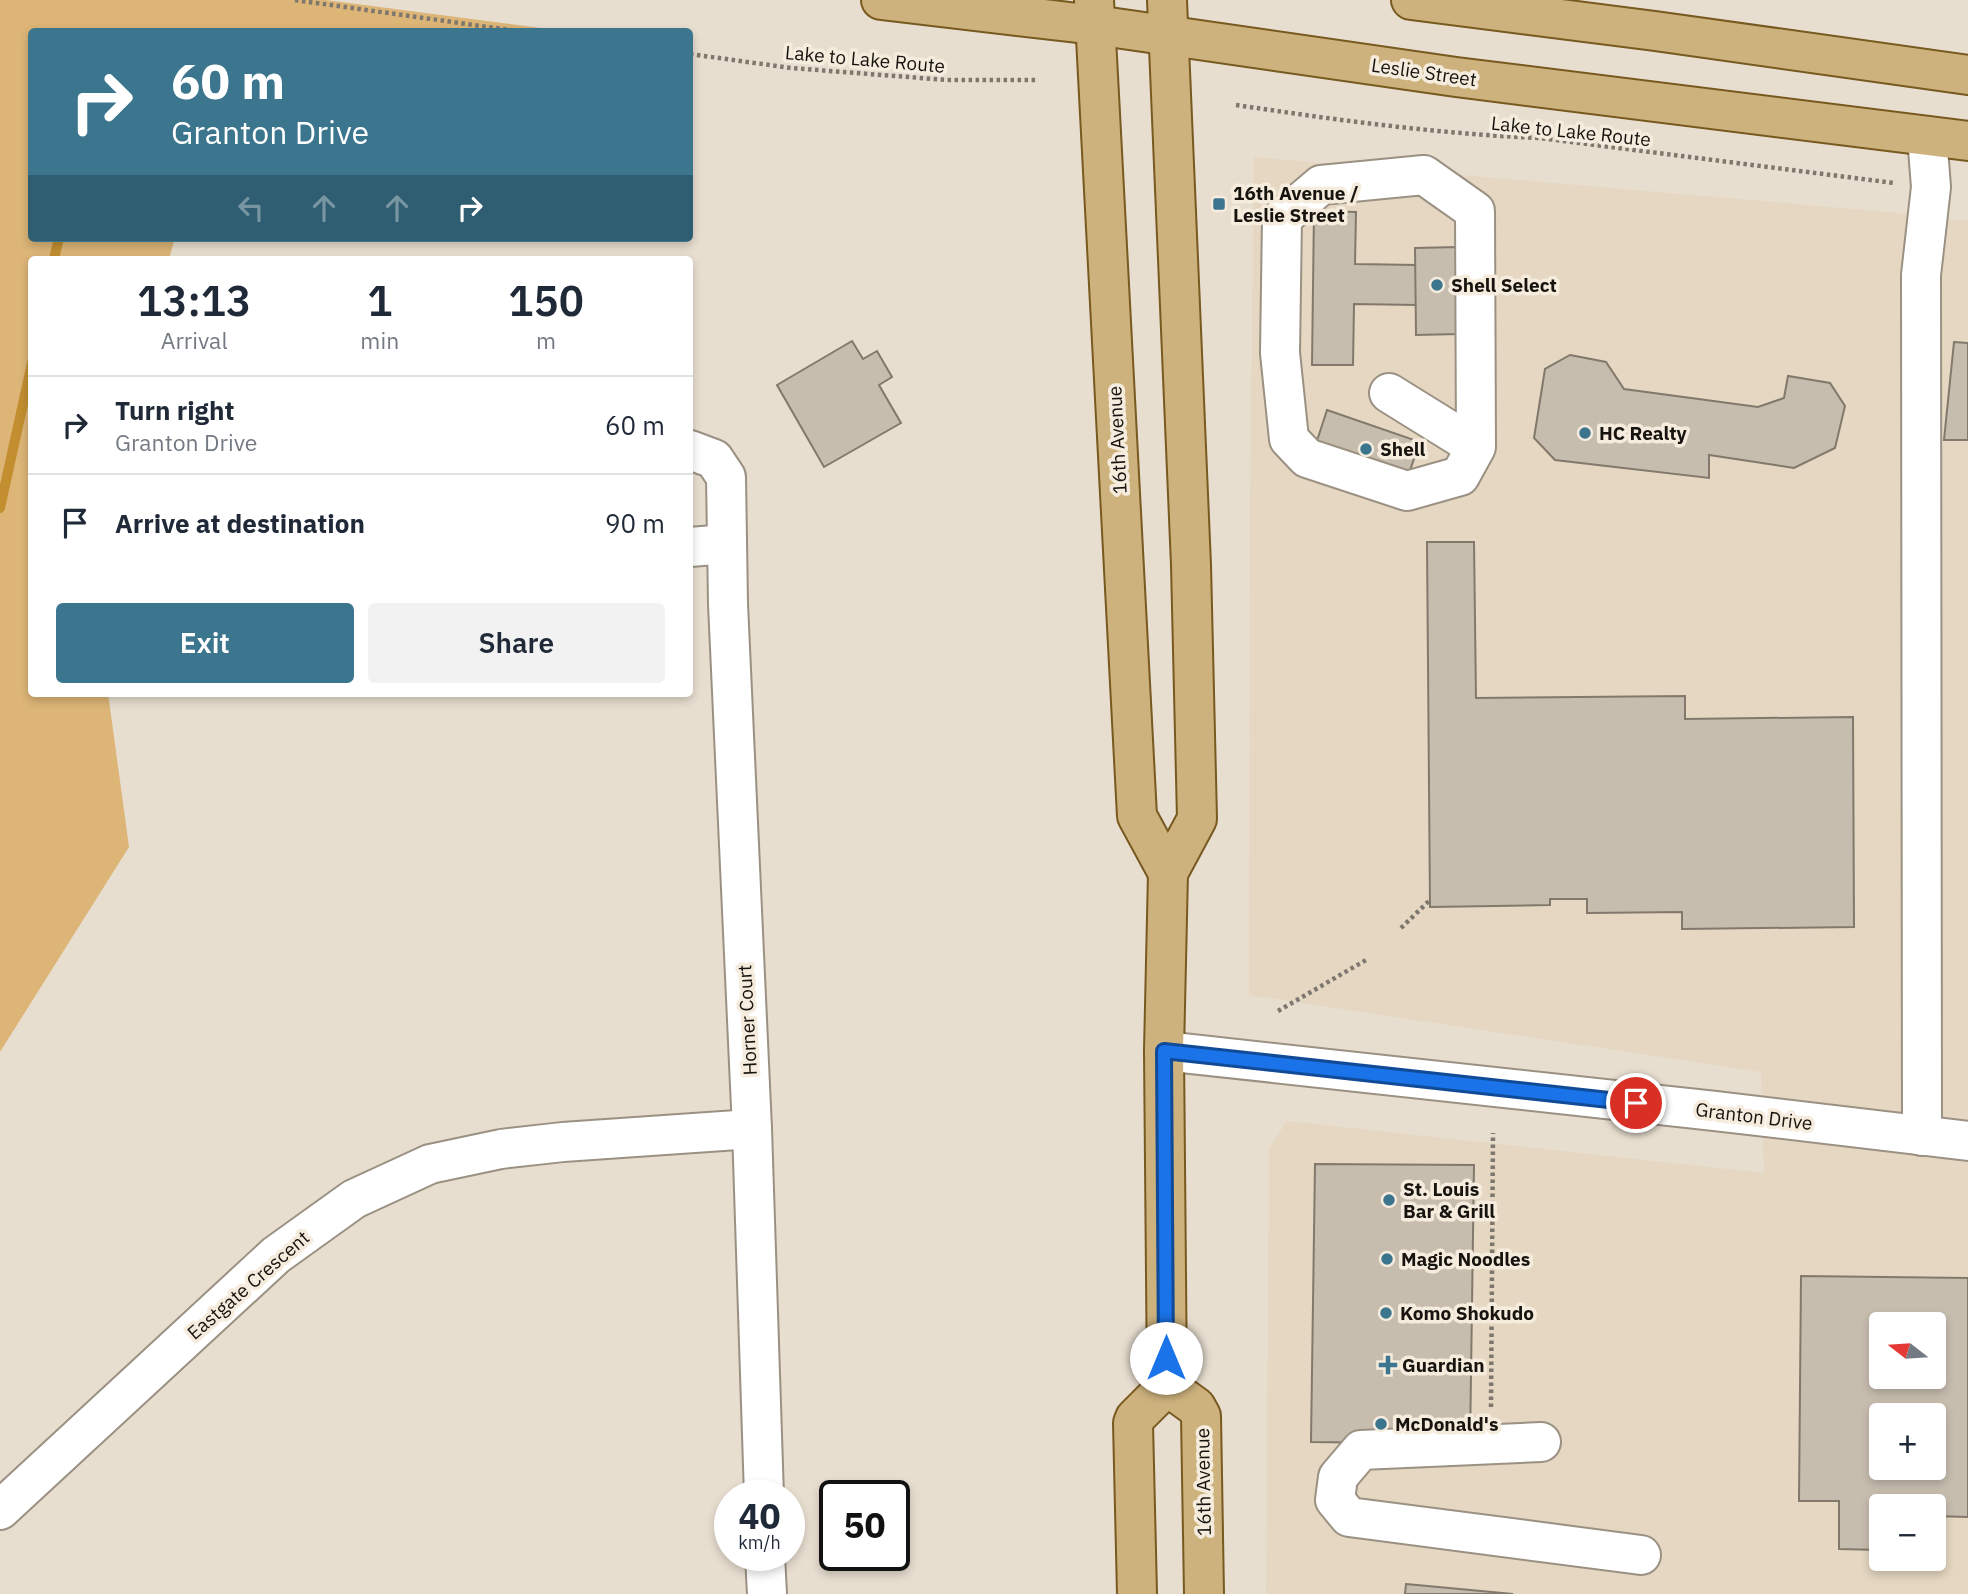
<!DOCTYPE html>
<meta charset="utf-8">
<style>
body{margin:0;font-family:"IBM Plex Sans",sans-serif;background:#f2f2f3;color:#1f2937;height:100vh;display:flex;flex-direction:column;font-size:26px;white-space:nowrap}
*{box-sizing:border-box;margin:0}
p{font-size:23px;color:#747a83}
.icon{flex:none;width:38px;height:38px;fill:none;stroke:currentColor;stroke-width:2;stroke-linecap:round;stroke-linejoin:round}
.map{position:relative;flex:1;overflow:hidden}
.panel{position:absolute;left:28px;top:256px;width:665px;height:441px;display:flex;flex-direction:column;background:#fff;border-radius:7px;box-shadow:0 4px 10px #0003}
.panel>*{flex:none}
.hud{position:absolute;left:28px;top:28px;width:665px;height:214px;border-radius:7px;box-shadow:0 4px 10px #0003;background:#3b758e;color:#fff;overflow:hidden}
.needle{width:46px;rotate:287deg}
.buttons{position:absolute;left:1869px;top:1312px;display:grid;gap:14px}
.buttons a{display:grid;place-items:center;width:77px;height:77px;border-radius:7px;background:#fff;box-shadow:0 4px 10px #0003;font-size:35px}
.speed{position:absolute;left:714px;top:1480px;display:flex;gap:14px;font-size:35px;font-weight:700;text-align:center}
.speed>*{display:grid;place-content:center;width:91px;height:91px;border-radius:50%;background:#fff;box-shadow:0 4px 10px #0003;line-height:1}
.speed small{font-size:18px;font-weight:400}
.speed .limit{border:4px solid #111;border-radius:10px;background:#fff;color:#111}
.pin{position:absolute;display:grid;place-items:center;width:60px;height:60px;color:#fff;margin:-30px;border:4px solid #fff;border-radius:50%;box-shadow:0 2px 7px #0007}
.me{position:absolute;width:77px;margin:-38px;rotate:0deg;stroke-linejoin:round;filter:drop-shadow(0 0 5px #0008)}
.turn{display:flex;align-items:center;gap:24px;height:147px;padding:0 28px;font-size:32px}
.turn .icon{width:91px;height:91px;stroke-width:2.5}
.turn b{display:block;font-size:49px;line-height:60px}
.lanes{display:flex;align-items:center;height:66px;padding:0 28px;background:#0003;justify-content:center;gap:35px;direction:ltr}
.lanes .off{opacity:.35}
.eta{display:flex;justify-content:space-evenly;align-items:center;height:119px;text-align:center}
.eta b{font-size:42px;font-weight:600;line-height:49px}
.primary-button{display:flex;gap:14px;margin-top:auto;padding:14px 28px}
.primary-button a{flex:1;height:80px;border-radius:7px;background:#3b758e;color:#fff;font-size:28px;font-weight:600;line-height:80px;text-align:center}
.primary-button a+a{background:#f2f2f3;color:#1f2937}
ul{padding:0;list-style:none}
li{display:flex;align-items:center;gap:21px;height:98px;padding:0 28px;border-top:2px solid #e0e1e3}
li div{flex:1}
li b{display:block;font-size:26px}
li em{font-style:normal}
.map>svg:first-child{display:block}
.built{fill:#e5d7c1;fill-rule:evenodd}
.green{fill:#dcb577}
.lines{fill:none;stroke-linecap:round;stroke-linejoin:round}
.stream{stroke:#c28e30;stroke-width:10}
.building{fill:#c7bdaf;stroke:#82796c;stroke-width:2;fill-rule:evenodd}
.minor-casing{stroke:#9a9183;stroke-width:42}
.major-casing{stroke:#78591f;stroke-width:42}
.path{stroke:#7d776d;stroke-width:4.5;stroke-dasharray:3.5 3.5;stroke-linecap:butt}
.minor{stroke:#fff;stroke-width:38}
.major{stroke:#cdb27d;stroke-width:38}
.route-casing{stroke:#114b97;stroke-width:18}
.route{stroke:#1a73e8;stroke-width:12}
.poi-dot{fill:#3b758e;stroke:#f5ecdd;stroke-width:2.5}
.labels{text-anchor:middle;stroke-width:7;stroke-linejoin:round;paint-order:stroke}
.street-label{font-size:19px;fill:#17140f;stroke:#f5ecdd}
.poi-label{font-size:19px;font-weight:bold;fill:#17140f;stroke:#f5ecdd;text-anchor:start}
</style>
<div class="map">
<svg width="1968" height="1594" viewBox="0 0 1968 1594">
<rect width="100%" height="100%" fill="#e8ded0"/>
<path class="built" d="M1254,157L1889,212L1968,221V1594H1266L1269,1148L1287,1121L1764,1173L1761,1072L1249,995L1250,494ZM1881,1325H1934V1377H1881ZM1881,1416H1934V1468H1881ZM1881,1507H1934V1559H1881Z"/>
<path class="green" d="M0,0H326L564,31L32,32V238H175L169,259H32V693H108L129,847L0,1052Z"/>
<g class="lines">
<g class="stream">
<path d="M54,259L59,238"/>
<path d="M0,508L32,363"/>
</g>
</g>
<g class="building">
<path d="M1314,211L1356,212L1355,264L1416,265V305L1354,304L1353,365H1312Z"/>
<path d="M1458,247L1459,334L1416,335L1415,248Z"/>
<path d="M852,341L863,359L877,351L892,377L879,385L901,423L824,467L777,385Z"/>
<path d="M1954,342L1968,343V440H1944Z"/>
<path d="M1570,355L1606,362L1624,389L1758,407L1784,398L1788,376L1830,383L1845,406L1835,448L1794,468L1709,455V478L1555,460L1534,438L1545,369Z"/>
<path d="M1327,410L1420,442L1404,487L1312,456Z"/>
<path d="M1427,542H1474L1476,698L1685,696V719L1853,717L1854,927L1682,929V912L1587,913V899H1550V905L1430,907Z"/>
<path d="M1315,1164L1474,1165L1470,1444L1311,1442Z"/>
<path d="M1801,1276L1968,1278V1517L1934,1516V1550V1507H1881V1550L1839,1549V1501H1799ZM1881,1325H1934V1377H1881ZM1881,1416H1934V1468H1881Z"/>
<path d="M1406,1584L1513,1594H1405Z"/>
</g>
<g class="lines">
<defs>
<g id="minor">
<path d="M1389,393L1476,447L1475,211L1424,175L1321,185L1282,218L1280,353L1289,439L1307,458L1407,491L1460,476L1476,447"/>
<path d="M690,450L714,459L726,477L728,604L752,1129L764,1496"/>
<path d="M690,547L727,544"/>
<path d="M1164,1051L1715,1111L1968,1141"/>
<path d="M1922,1136L1921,275L1931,187L1927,136"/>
<path d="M1541,1442L1361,1450L1338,1477L1335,1500L1349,1517L1641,1555"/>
<path d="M0,1510L276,1255L354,1199L430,1164L501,1149L563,1142L752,1129"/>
<path d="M765,1556L767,1594"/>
</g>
<g id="major">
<path d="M881,0L1095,25L1456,77L1968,141"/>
<path d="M1094,0L1137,816L1168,873"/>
<path d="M1411,0L1655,31L1968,75"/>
<path d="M1167,1386L1196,1407L1201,1416L1204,1594"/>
<path d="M1137,1594L1133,1423L1135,1418L1167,1386L1164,1051L1168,873L1197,819L1191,565L1167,0"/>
</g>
</defs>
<use href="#minor" class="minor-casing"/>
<use href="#major" class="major-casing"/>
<g class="path">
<path d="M295,0L524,32"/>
<path d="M690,54L791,68L947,80H1038"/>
<path d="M1236,105C1337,120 1438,134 1540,138L1894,183"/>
<path d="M1401,928L1430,900"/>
<path d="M1278,1011L1366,960"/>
<path d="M1491,1407L1493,1133"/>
</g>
<use href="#minor" class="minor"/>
<use href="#major" class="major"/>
</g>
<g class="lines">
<defs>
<path id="route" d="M1166,1358L1164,1051L1636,1103"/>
</defs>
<use href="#route" class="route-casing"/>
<use href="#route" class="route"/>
</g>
<g class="poi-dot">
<rect x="1212" y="197" width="14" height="14" rx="3.5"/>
<circle cx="1437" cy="285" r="7"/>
<circle cx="1585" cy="433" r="7"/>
<circle cx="1366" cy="449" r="7"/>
<circle cx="1389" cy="1200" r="7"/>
<circle cx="1387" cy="1259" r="7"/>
<circle cx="1386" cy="1313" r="7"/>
<path d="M1384.5 1354.5h7v7h7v7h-7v7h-7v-7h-7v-7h7z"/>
<circle cx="1381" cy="1424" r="7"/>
</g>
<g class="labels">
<g class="street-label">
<text transform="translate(865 59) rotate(5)" y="7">Lake to Lake Route</text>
<text transform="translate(1424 72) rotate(8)" y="7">Leslie Street</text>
<text transform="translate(1571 131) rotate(6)" y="7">Lake to Lake Route</text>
<text transform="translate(1117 440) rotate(-93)" y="7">16th Avenue</text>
<text transform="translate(747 1020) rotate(-93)" y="7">Horner Court</text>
<text transform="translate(1754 1116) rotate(7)" y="7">Granton Drive</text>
<text transform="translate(248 1285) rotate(-41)" y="7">Eastgate Crescent</text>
<text transform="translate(1203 1482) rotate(-91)" y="7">16th Avenue</text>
</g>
<g class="poi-label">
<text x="1233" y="200">16th Avenue /<tspan x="1233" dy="22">Leslie Street</tspan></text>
<text x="1451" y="292">Shell Select</text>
<text x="1599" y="440">HC Realty</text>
<text x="1380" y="456">Shell</text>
<text x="1403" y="1196">St. Louis<tspan x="1403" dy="22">Bar &amp; Grill</tspan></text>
<text x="1401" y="1266">Magic Noodles</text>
<text x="1400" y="1320">Komo Shokudo</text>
<text x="1402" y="1372">Guardian</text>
<text x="1395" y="1431">McDonald's</text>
</g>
</g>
</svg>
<div class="buttons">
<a><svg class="needle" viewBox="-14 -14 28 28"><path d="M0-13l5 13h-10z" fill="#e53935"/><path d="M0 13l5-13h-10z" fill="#747a83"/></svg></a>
<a>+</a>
<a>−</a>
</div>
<div class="speed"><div>40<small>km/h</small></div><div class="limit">50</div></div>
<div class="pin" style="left:1636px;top:1103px;background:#d93025"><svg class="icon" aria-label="arrive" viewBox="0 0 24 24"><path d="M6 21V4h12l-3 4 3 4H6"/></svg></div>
<svg class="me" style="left:1166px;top:1358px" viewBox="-20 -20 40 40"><circle r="19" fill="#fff"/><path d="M0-13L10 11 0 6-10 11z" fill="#1a73e8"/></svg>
<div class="hud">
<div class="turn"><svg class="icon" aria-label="right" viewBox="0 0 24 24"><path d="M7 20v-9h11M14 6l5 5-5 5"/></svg><div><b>60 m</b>Granton Drive</div></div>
<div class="lanes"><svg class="icon off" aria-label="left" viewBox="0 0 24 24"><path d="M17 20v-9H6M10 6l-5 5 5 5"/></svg><svg class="icon off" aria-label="ahead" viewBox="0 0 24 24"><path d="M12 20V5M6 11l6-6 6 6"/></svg><svg class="icon off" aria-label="ahead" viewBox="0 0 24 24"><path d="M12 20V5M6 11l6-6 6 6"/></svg><svg class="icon" aria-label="right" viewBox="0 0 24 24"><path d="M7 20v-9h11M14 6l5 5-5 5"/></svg></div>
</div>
<section class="panel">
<div class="eta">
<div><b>13:13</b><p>Arrival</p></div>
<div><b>1</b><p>min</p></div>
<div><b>150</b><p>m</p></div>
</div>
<ul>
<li><svg class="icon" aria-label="right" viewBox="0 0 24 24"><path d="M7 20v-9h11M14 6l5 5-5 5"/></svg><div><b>Turn right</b><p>Granton Drive</p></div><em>60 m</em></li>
<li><svg class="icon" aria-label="arrive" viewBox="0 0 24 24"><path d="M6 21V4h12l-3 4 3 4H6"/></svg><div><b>Arrive at destination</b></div><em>90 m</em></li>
</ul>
<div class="primary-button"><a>Exit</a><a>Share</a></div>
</section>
</div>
